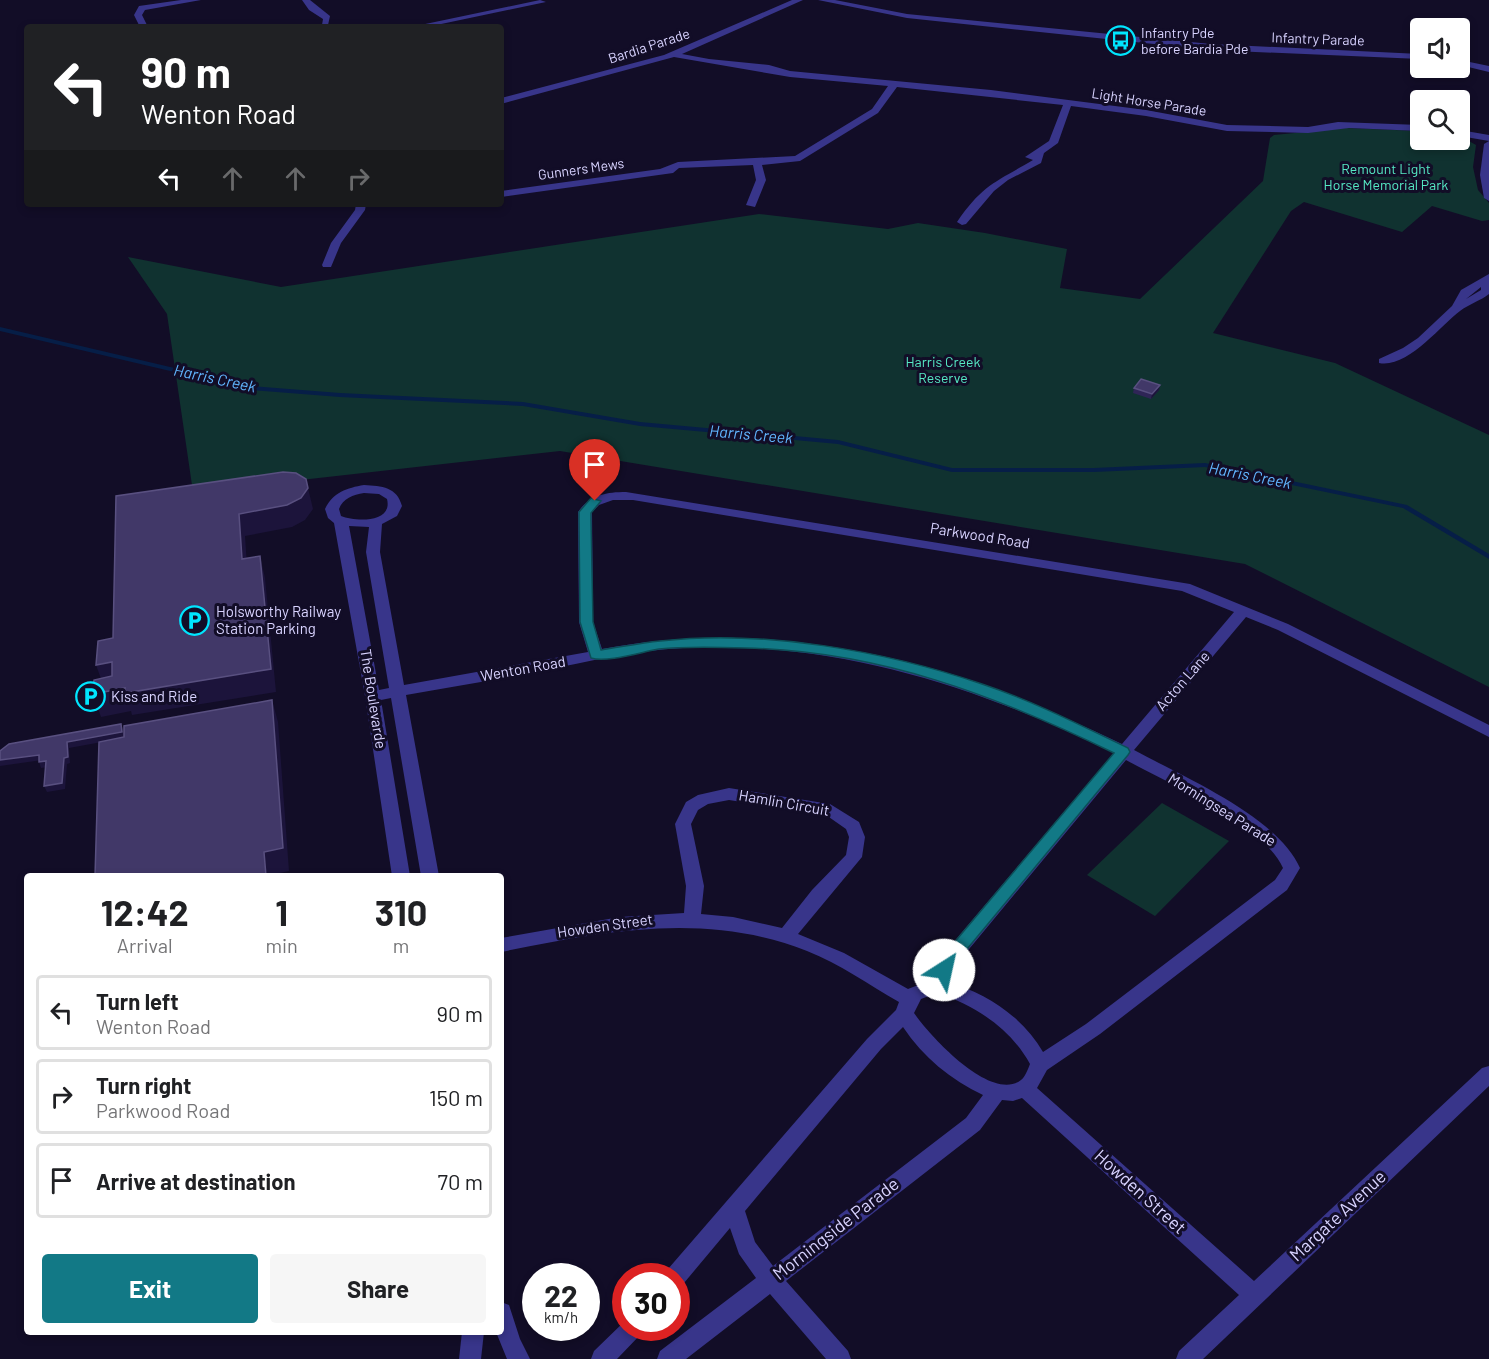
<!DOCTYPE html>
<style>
body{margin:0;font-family:Barlow,sans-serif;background:#f6f6f6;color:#202124;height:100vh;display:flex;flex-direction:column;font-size:22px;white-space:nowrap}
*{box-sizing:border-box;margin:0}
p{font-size:20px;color:#757577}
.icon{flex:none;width:33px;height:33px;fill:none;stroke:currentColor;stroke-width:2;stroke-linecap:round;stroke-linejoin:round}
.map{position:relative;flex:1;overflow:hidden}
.drawer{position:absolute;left:24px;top:873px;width:480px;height:462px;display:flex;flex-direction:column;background:#fff;border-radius:6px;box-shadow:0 3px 9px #0003}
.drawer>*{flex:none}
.hud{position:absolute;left:24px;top:24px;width:480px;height:183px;border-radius:6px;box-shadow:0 3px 9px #0003;background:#202124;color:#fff;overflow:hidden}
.fabs{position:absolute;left:1410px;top:18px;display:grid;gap:12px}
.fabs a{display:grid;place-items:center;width:60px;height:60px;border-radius:6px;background:#fff;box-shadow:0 3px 9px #0003;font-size:30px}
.speed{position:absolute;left:522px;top:1263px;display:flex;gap:12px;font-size:30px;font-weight:700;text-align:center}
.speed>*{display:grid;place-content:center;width:78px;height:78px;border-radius:50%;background:#fff;box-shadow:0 3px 9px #0003;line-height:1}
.speed small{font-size:15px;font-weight:400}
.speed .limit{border:9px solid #d22;background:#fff;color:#111}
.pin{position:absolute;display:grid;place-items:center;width:51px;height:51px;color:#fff;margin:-62px -26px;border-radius:50% 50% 50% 0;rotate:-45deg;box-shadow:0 0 6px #0007}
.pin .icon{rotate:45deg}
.me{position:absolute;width:66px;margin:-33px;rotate:35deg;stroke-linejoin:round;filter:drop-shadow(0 0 4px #0008)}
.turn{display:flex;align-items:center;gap:21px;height:126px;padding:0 18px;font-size:27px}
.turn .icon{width:78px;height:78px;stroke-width:2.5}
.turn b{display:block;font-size:42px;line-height:51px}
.lanes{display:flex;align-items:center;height:57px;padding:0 18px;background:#0003;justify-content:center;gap:30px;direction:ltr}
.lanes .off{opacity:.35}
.eta{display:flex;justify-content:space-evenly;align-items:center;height:102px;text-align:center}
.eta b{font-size:36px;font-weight:700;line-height:42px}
.cta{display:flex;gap:12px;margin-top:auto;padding:12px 18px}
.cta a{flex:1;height:69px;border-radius:6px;background:#127986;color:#fff;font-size:24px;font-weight:700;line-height:69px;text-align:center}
.cta a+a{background:#f6f6f6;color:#202124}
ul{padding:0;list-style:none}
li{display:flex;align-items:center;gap:18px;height:75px;margin:0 12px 9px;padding:0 6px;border:3px solid #e0e0e0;border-radius:6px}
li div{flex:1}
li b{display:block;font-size:22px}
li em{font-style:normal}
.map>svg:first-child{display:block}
.green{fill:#103230}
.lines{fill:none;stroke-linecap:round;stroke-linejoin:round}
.stream{fill:#061e47;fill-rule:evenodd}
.minor{fill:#38358a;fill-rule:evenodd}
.wall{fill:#2f2556}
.shaded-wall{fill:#1c143b}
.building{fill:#413868;stroke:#595080;stroke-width:1.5}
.route{fill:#127986;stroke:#0c4f57;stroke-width:1.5}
.labels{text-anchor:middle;stroke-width:6;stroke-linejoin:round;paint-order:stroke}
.far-poi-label{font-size:14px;fill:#d8d3ff;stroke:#120d27;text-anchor:start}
.far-street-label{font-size:14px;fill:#d8d3ff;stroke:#120d27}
.far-park-label{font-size:14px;fill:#56e9c4;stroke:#120d27}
.street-label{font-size:15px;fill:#d8d3ff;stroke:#120d27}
.poi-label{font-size:15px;fill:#d8d3ff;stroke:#120d27;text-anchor:start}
.water-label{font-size:16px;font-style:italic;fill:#61b6ff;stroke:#120d27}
.near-street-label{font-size:18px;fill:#d8d3ff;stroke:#120d27}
</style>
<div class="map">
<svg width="1489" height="1359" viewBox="0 0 1489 1359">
<rect width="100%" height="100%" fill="#120d27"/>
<g class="green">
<path d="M1346,128L1420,131V140H1460V136L1476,145L1473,167L1478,190L1489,203V220L1482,221L1432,206L1402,232L1304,202L1291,211L1213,333L1335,363L1489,435V687L1245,564L560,451L193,492L167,314L128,257L281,287L759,214L888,229L918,223L985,233L1067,249L1060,288L1140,299L1263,181L1270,138L1274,135Z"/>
<path d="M1162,803L1229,841L1155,916L1087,875Z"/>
</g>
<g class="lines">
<path class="stream" d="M0,327L251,386L340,393L523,402L640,422L838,440L952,468H1094L1205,463L1407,505L1489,554V559L1403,508L1205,467L1094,472H952L838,444L640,426L523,406L340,397L251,390L0,331Z"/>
<g class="minor">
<path d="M181,0H201L145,10L142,15L148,27H140L134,15L139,6Z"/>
<path d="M302,0H310L330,16L328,25H322L323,19L309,10Z"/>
<path d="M540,0L546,2L427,27H411Z"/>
<path d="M792,0H803L682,54L709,59L769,65L790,71L991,90L1146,110L1227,125L1308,127L1338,122L1420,125V131L1349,128L1308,133L1227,131L1146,116L1071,106L1058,143L1044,153L1041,163L1008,180L994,191L966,224L962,225L957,222C983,184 996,182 1033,160L1025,157L1049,141L1063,105L897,87L878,113L800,161L762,165L766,180L755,207L746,205L756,180L753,165L679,168L673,173L501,197V191L660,169L678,162L795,156L872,109L888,86L790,77L674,57L501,104V98L664,55Z"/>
<path d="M818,0H835L907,14L1211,44L1420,54V59L1211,50L907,18Z"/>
<path d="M1460,60L1489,66V72L1460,65Z"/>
<path d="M1460,130L1489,135V141L1460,136Z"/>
<path d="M1489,141V201L1484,198L1480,175L1484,144Z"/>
<path d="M356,204H366L365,210L341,243L331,267H323L322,265L331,243L355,210Z"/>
<path d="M1489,274V294C1480,301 1469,304 1460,311C1441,325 1407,369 1379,363V359L1403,348L1418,338L1452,306L1461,290ZM1481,287V290L1466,299Z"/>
<path d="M364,485C382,486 397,487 402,506L397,516L382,524L380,552L404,685L588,652L579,622L578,512C590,495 606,492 626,492L1190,584L1288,624L1489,725V737L1278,630L1246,617L1134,750C1185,778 1277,816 1300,868L1287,890L1100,1034L1047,1070L1037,1088L1254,1281L1482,1068L1489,1066V1086L1203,1359H1176L1179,1351L1239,1295L1022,1098L1013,1101L1002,1100L980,1130L786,1281L848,1351L851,1359H826L770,1294L686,1359H657L660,1351L756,1278L739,1254L730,1228L684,1283L676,1286V1276H666L668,1269L867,1039L896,1010L899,1002C869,985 840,964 807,951C706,911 604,931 501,952V938L620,917L684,913L686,886L675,824L686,802L698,795L729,788L830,804L859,822L865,837L862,857L798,934L844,953L908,989L931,980L947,950L1114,753C979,687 836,640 683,648C635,650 587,662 540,671C495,680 450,687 406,695L439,876H421L391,698L381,700L410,876H392L365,696L334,523L328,518L325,509C333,492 347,488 364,485ZM364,493L379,494L387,499C393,523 356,522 341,516L339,509C343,498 353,495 364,493ZM613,500H633L1182,591L1234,612L1122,744C959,666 783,615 602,649L593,622L592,512L599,505ZM349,526L369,527L366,552L389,688L379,690ZM1126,760C1168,783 1264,825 1283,868L1275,880L1086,1024L1043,1052C1023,1017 986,993 948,982L960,960ZM729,800L826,815L846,829L849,837L846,855L812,890L782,928L733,917L701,914L704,886L691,824L698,810L708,804ZM937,993C975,1005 1011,1029 1030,1064C1028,1069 1025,1077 1021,1080C991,1103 929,1035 914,1013L921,999ZM903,1027C923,1057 951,1080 983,1095L966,1118L773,1266L755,1242L745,1211L881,1049Z"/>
<path d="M501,1302L509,1305L520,1339L530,1359H507L496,1332H501Z"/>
<path d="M626,1320V1328H643L640,1335L617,1359H591L594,1351Z"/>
<path d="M462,1332H484L481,1359H459Z"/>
</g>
</g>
<path class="wall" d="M1134,388L1159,390L1151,399L1133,393Z"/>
<g class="shaded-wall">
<path d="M1160,385L1159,390L1151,399L1152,394Z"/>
<path d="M308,488L313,509L305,520L292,527L245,536L248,581L242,559L239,514Z"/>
<path d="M260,556L265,578L276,692L132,715L131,711L101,717L93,694Z"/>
<path d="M112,662L120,685L104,687L96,665Z"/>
<path d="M272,700L278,722L289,871L270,875L271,876H266L264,852Z"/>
<path d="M121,724L123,729L124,738L69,748L70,763L67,764L65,789L47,792L44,786L64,758L67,742Z"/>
<path d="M39,755L42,760L0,766V760Z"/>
<path d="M46,761L48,767L41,768L39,762Z"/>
</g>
<g class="building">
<path d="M1141,379L1160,385L1152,394L1134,388Z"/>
<path d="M283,472L296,473L306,479L308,488L301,498L287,505L239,514L242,559L260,556L271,669L125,693V688L93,694L94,680L112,676V662L96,665L98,641L113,638L116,496Z"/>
<path d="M272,700L283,848L264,852L266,876H95L99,742L124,737V726Z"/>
<path d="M121,724L122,732L67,742L68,757L64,758L62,783L44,786L46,761L39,762V755L0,760V751L9,744Z"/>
</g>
<path class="route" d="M591,498L601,501L591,513V520L593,622L601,650C621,647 640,643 660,641C763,629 885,651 982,684C1033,701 1080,725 1128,748L1130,752L1128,755L958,960L950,974H938L936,970L947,951L1114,753C995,695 879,651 745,648C716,647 687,646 659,649C641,652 607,663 591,658L580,622L579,520V512Z"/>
<defs>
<symbol id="bus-ring" viewBox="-11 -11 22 22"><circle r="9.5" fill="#120d27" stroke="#00e5fe" stroke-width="1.5"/><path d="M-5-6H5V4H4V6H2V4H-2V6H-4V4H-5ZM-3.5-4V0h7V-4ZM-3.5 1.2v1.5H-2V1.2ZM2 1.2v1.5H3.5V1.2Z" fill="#00e5fe"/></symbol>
<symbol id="parking-ring" viewBox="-11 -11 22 22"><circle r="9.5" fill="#120d27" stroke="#00e5fe" stroke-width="1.5"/><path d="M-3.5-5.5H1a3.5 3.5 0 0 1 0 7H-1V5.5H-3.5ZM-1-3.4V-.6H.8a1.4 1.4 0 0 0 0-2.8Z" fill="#00e5fe"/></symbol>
</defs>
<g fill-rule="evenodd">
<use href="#bus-ring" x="1104" y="24" width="33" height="33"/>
<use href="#parking-ring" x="178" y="604" width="33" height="33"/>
<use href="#parking-ring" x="74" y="680" width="33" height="33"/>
</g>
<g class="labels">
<g class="far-poi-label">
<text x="1141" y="38">Infantry Pde<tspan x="1141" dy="16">before Bardia Pde</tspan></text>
</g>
<g class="far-street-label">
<text transform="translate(1318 39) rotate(2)" y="5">Infantry Parade</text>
<text transform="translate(649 46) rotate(-18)" y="5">Bardia Parade</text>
<text transform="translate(1149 102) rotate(9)" y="5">Light Horse Parade</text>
<text transform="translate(581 169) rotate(-8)" y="5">Gunners Mews</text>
</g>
<g class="far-park-label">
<text x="1386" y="174">Remount Light<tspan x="1386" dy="16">Horse Memorial Park</tspan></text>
<text x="943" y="367">Harris Creek<tspan x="943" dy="16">Reserve</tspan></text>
</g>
<g class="street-label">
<text transform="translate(980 536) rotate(9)" y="5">Parkwood Road</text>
<text transform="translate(523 669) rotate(-10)" y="5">Wenton Road</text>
<text transform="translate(1183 681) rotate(-49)" y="5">Acton Lane</text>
<text transform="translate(373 699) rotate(81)" y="5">The Boulevarde</text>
<text transform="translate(784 803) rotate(10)" y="5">Hamlin Circuit</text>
<text transform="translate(1222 810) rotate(32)" y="5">Morningsea Parade</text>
<text transform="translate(605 926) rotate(-8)" y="5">Howden Street</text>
</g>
<g class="poi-label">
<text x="216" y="617">Holsworthy Railway<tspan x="216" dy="17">Station Parking</tspan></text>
<text x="111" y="702">Kiss and Ride</text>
</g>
<g class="water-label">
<text transform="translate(215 378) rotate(12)" y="6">Harris Creek</text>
<text transform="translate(751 434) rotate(5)" y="6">Harris Creek</text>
<text transform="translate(1250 475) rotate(11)" y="6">Harris Creek</text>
</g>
<g class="near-street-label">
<text transform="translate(1140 1192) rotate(42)" y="6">Howden Street</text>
<text transform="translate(1338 1216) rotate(-43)" y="6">Margate Avenue</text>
<text transform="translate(836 1229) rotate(-38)" y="6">Morningside Parade</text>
</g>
</g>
</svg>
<div class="fabs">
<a><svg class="icon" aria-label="sound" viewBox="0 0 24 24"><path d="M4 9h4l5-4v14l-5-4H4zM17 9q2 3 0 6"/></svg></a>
<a><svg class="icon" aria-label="search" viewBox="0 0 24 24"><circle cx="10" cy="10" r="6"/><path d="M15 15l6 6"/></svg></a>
</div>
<div class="speed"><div>22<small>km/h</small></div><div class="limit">30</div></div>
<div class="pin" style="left:595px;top:501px;background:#d93025"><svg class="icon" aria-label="arrive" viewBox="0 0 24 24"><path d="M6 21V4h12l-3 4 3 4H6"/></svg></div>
<svg class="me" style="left:944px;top:970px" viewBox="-20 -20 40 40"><circle r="19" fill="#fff"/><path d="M0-13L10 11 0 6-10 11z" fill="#127986"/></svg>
<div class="hud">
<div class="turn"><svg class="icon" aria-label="left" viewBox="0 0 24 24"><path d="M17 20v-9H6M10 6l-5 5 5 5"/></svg><div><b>90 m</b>Wenton Road</div></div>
<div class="lanes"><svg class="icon" aria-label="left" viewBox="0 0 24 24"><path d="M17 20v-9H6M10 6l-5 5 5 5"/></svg><svg class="icon off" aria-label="ahead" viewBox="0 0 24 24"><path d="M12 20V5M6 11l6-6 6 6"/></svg><svg class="icon off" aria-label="ahead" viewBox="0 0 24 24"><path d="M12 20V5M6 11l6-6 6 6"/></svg><svg class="icon off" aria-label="right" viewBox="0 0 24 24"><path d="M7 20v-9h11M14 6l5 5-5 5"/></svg></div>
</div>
<section class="drawer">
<div class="eta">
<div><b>12:42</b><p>Arrival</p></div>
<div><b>1</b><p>min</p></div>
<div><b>310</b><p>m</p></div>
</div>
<ul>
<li><svg class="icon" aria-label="left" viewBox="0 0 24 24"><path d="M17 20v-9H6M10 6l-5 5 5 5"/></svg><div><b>Turn left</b><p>Wenton Road</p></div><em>90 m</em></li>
<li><svg class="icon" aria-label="right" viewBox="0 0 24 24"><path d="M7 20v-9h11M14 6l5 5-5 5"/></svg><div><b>Turn right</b><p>Parkwood Road</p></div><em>150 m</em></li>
<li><svg class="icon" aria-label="arrive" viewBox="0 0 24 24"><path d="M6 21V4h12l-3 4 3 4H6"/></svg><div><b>Arrive at destination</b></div><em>70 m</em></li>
</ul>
<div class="cta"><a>Exit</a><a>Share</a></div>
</section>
</div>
